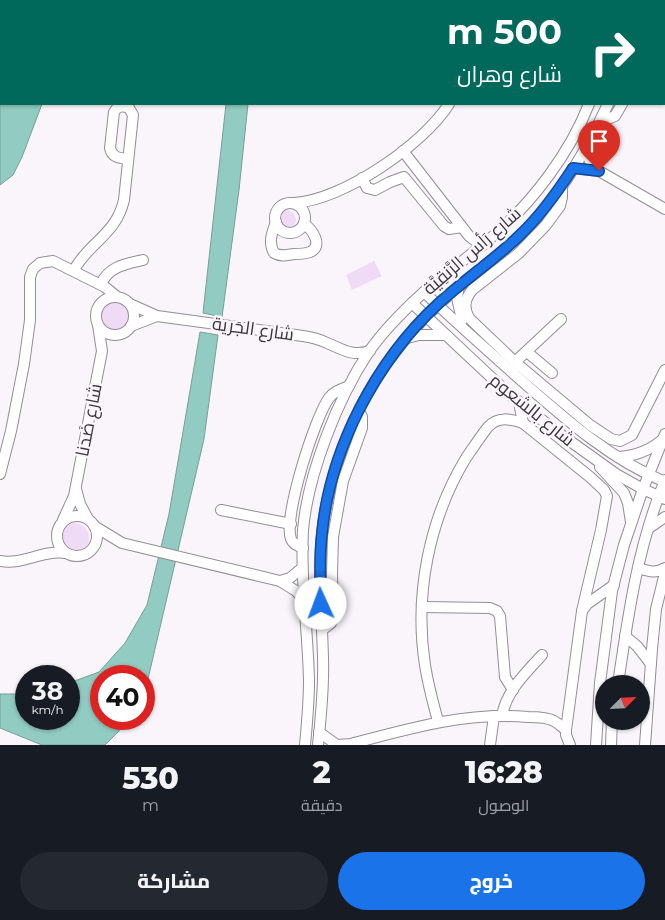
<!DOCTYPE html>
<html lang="ar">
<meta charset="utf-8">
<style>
body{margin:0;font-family:Montserrat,Cairo,sans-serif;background:#242831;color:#f1f3f6;direction:rtl;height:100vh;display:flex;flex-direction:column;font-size:19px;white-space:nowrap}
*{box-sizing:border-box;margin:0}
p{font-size:16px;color:#9ea1a6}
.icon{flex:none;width:28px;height:28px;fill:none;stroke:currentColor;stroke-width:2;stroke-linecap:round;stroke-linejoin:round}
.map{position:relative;height:745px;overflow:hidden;direction:ltr}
.panel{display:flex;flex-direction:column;background:#171b24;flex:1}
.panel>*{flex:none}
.hud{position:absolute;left:0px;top:0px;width:665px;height:105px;box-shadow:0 1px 4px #0004;direction:rtl;background:#00695c;color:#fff;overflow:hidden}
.needle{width:32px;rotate:66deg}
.fabs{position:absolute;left:595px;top:675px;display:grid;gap:10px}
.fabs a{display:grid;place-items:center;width:55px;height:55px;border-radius:50%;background:#171b24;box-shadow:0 1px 4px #0004;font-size:25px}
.speed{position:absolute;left:15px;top:665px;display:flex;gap:10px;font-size:25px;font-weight:700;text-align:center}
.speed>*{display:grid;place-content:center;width:65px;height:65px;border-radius:50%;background:#171b24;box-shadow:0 1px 4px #0004;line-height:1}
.speed small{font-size:12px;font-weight:400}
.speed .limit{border:8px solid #d22;background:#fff;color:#111}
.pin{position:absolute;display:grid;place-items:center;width:42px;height:42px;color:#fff;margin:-51px -21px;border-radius:50% 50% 50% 0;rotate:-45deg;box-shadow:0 0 5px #0007}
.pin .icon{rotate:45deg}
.me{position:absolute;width:55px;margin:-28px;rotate:358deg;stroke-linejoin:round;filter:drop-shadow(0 0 4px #0008)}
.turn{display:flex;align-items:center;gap:18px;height:105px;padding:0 20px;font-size:22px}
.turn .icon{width:65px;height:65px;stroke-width:2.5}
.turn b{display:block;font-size:35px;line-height:42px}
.eta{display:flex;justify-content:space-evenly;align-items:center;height:85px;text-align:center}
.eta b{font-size:30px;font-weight:800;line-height:35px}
.button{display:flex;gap:10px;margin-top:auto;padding:10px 20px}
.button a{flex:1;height:58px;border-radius:30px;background:#1a73e8;color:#fff;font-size:20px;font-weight:800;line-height:58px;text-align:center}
.button a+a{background:#242831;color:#f1f3f6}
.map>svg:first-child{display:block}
.green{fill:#f0dbf6}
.water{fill:#91cbc1;stroke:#779f98}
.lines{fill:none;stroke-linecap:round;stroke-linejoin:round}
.minor-casing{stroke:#938e95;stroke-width:12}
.minor{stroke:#fff;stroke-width:10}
.route-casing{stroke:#114b97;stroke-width:12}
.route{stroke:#1a73e8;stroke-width:9}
.labels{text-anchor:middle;stroke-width:5;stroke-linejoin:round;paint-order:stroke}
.street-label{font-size:18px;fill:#393739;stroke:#faf4fb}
</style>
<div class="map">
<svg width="665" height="745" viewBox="0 0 665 745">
<rect width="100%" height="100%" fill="#faf4fb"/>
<g class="green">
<circle cx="286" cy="220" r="10"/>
<path d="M374,261L382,276L352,290L346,275Z"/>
<circle cx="115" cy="315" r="15"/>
<circle cx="74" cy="538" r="15"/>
</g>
<g class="water">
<path d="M0,0H39L1,1V104H42L22,157L13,175L0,185Z"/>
<path d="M123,0H366L123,1Z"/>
<path d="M226,104H248L239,190L222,317L203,313Z"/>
<path d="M200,332L218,335L204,439L144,696V676H101V719H131L105,745H42L0,728V694H26V719H69V683L99,672L125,643L147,605L169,514Z"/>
</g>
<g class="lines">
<defs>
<g id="minor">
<path d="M606,1V0"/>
<path d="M616,1L617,0"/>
<path d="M635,1V0"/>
<path d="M600,122L615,116L622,104"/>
<path d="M588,144L589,159L599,171"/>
<path d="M403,151L469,236L482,246"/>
<path d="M573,168L599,171L665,209"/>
<path d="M362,178L367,188L375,190L390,182L404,177L444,226L449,229L462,227"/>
<path d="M562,185V197L560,206L546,225L519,253L472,290C465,299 463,307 469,318L515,362L590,425L611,439L620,441L632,435L665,370"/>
<path d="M294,203C343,200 423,145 449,104"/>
<circle cx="290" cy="218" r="15"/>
<path d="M276,222C272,233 268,242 274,253C281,257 287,255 294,254C299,254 305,254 310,252C324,246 312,229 304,224"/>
<path d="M74,270C89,242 116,235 124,200L133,115L129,108L122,106L117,108L114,112L110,148C112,158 120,158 128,159"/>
<path d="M101,284C109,266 126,264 143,260"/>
<path d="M459,286L457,298L462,320"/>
<path d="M424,292C453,320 484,347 514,374C561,415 607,458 665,482"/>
<circle cx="115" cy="316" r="19"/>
<path d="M412,303L509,394L556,431L616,474L643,489L665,499"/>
<path d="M130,304L157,316L303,336C311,337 319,339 327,343C342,349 352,357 370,351"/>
<path d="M131,326L157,316"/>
<path d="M407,338L419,335H446"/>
<path d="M527,352L552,373"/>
<path d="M516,367L515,362L561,319"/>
<path d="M519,402L523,423L590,477L604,490L607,496L601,530L582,611L566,730V735L570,745"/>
<path d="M618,457C635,456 649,451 662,440"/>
<path d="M600,467L624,493L628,503L631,522"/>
<path d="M0,474L11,431L24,364L30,320V277L33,269L40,263L53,261L105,287L116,296"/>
<path d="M76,489L80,504L88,519"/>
<path d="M221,510L291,524"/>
<circle cx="77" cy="536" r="20"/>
<path d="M63,520L74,496L102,351L98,325"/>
<path d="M94,526L122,543L280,581L296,591L304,600"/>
<path d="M649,528L665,517"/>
<path d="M303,548C298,546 293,544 291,539C283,517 315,417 329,398C334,391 342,389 349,386"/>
<path d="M0,561C25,565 40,550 66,553"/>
<path d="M638,568C648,571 655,574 665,568"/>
<path d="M280,581L290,578L302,568"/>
<path d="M422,607L490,608L497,611L500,616L505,677L513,690"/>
<path d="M582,611L587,604L614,585"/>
<path d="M322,630L331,623L333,616L332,574L333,537L343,481L362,428V417L359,411"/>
<path d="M625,636L637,646L651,664"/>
<path d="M618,684C628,615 638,545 665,480"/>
<path d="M502,716C506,691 526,673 542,655"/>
<path d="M438,721C433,703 428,684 425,665C414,595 429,519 466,458C473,448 480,437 488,427C498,416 510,419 523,423"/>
<path d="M319,732L337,745"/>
<path d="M305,745C307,724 309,702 309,681C308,630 300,580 303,530C308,474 337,400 368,353C383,331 404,310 424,292C446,273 470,256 492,237C532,203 570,153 589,104"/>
<path d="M318,745C321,717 324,687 323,658C322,617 318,575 322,534C324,508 334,470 343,446C366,384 407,330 457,288C485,264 517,242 542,213C569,181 590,142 608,104"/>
<path d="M337,745L351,744C411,728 465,712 528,717C536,717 547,717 554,721C558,723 562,727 566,730"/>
<path d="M490,745L494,716"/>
<path d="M596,745L600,683L612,591L624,545L643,489L665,434"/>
<path d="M611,745L612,721"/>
<path d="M645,745L652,649L656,609L665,573"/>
</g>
</defs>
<use href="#minor" class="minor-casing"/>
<use href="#minor" class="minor"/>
</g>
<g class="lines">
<defs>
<path id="route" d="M321,604C320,580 319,557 322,533C330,449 376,361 438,304C465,279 496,259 522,233C542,214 558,191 573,168L599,171"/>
</defs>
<use href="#route" class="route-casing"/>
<use href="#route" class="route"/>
</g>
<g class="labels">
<g class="street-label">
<text transform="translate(472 251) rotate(-41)" y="6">شارع رَأس الرَّنقِيَّة</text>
<text transform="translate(253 329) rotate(8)" y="6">شارع الجَرية</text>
<text transform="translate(532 410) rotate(39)" y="6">شارع بالشعوم</text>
<text transform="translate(89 420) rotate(-79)" y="6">شارع ضَدنا</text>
</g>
</g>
</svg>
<div class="fabs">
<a><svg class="needle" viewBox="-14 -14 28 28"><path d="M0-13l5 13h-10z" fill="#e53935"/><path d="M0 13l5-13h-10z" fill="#9ea1a6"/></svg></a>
</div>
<div class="speed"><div>38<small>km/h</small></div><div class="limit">40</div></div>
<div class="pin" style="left:599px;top:171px;background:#d93025"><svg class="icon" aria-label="arrive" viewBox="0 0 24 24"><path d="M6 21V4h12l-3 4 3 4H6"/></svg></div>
<svg class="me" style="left:321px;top:604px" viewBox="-20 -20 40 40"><circle r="19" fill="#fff"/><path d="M0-13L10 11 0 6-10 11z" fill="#1a73e8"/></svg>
<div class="hud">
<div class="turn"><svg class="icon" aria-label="right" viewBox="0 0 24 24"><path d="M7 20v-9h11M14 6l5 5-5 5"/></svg><div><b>500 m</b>شارع وهران</div></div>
</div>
</div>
<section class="panel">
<div class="eta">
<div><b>16:28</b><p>الوصول</p></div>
<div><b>2</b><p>دقيقة</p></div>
<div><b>530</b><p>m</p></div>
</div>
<div class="button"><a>خروج</a><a>مشاركة</a></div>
</section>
